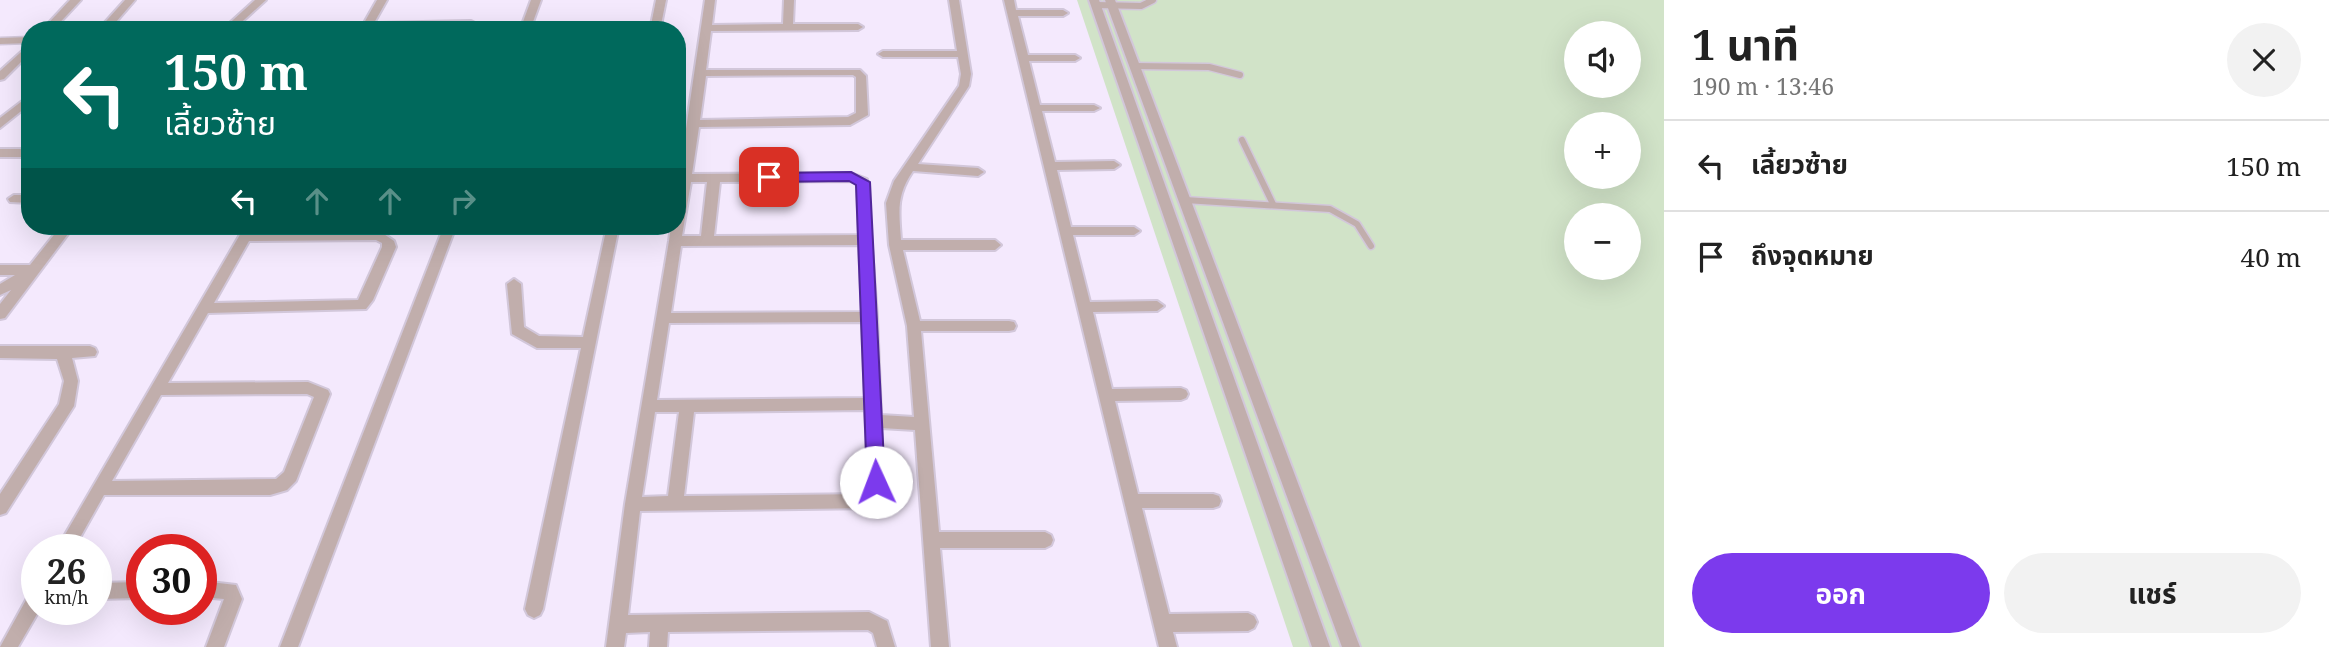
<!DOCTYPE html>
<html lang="th">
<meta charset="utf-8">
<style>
body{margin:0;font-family:"Noto Serif","Noto Sans Thai",serif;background:#f2f2f2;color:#222;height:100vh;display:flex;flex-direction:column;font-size:26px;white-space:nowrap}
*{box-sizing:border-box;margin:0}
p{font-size:23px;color:#767676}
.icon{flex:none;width:38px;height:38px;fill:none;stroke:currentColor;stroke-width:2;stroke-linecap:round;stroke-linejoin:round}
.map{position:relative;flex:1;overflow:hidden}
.drawer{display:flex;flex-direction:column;background:#fff;width:665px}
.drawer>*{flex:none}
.banner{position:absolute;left:21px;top:21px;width:665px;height:214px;border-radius:28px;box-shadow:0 7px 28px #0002;background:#00695c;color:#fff;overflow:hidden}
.fabs{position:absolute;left:1564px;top:21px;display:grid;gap:14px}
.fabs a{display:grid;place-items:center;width:77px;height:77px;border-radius:50%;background:#fff;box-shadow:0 7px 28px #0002;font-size:35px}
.speed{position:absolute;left:21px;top:534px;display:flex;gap:14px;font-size:35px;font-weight:700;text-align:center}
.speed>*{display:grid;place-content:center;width:91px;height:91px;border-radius:50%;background:#fff;box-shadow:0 7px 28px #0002;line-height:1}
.speed small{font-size:18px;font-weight:400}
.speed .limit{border:10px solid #d22;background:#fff;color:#111}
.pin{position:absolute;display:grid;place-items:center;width:60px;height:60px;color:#fff;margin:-30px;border-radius:14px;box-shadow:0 4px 10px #0006}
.me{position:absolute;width:77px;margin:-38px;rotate:358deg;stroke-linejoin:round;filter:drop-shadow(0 0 5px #0008)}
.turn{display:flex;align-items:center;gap:24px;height:147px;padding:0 28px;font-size:32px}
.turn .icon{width:91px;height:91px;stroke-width:2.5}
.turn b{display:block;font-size:49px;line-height:60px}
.lanes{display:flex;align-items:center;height:66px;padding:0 28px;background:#0003;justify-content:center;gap:35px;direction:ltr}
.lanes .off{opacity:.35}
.round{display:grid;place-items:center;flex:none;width:74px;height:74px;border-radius:37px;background:#f2f2f2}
.summary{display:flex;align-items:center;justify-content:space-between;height:119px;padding:0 28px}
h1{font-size:42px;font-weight:700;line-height:52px}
.primary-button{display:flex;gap:14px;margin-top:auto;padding:14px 28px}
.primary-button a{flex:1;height:80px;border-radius:42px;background:#7c3aed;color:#fff;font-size:28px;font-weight:700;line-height:80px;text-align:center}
.primary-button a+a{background:#f2f2f2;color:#222}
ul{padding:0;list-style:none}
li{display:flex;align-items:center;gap:21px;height:91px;padding:0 28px;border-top:2px solid #e0e0e0}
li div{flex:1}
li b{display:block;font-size:26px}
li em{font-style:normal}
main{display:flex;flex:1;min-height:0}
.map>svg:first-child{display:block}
.green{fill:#d1e3c8;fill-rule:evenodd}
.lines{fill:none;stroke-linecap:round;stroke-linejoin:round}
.lane-casing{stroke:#d2c7da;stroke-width:9}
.street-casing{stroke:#d2c7da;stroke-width:4}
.lane{stroke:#c1aeac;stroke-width:6}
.street{fill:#c1aeac;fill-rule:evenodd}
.route{fill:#7c3aed;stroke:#51269a;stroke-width:2}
</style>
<main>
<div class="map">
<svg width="1664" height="647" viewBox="0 0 1664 647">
<rect width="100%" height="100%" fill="#f4e9fd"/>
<path class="green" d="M1077,0H1664V647H1293ZM1577,33H1629V86H1577ZM1577,124H1629V177H1577ZM1577,215H1629V268H1577Z"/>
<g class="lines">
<defs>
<g id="lane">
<path d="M1096,5L1141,6L1153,0"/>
<path d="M0,41L30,40"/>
<path d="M1135,66L1209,67L1240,75"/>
<path d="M1242,140L1273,204"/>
<path d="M1185,200L1330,209L1357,224L1371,246"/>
</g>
<g id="street">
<path d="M70,0H81L53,30H42Z"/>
<path d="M125,0H135L109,30H98Z"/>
<path d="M255,0H266L233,30H222Z"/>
<path d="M377,0H387L374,23L471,21L489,30H475L469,27L360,30Z"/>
<path d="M531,0H541L530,30H520Z"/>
<path d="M656,0H666L660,30H650Z"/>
<path d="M705,0H715L712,25L783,24L784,0H794L793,24H858L863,27L858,30L711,31L706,70H860L866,76L868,115L850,125L699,127L692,174L851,173L867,179L877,317L881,415L914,417L907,326L889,245L886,203L894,181L959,86L961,74L958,57H883L878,54L883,51H957L949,0H959L971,74L969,86L918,164L978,168L984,172L978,176L913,171C896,196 899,211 901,240H995L1001,245L995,250H903L920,321H1009L1014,322L1016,326L1014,330L1009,331H921L939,532H1045L1051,535L1053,540L1051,545L1045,548H940L949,647H931L915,430L881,428L885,501L883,506L877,508L640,511L628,615L869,612L887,621L895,647H877L873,633L868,630L668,632L667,647H649L650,632L626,633L624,647H606L625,504L669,241L671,226H677V190ZM853,75L856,77V113L848,117L700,120L706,76ZM850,181L857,184L859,235L714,236L720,182ZM691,182H707L701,236H682ZM859,245L862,312L671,313L681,246ZM862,322L865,398L657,400L669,323ZM865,410L869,494L684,496L694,412ZM655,412H679L668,496L642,497Z"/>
<path d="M1004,0H1014L1016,10H1063L1068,13L1063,16H1018L1028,55H1075L1080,58L1075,61H1029L1040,105H1094L1100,108L1094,111H1042L1055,162L1114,161L1120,165L1114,169L1057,170L1071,227H1134L1140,231L1134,235H1073L1090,302L1157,301L1164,306L1157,311L1093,312L1112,389L1181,388L1186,390L1188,394L1186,398L1181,400L1115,401L1138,494H1213L1219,496L1221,501L1219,506L1213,508H1142L1169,614L1248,613L1254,616L1257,622L1254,628L1248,631L1173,632L1177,647H1159Z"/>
<path d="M1089,0H1099L1330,647H1312Z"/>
<path d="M1105,0H1115L1360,647H1342Z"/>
<path d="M30,44V53L4,79L0,80V71Z"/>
<path d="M30,95V104L0,128V118Z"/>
<rect x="0" y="149" width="30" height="8"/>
<path d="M14,195H30V203L10,202L8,199Z"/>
<path d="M61,226H74L5,318L0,319V304L11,290L0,295V284L15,275H0V265H30Z"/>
<path d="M245,226H257L254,232L378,230L394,241L396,247L373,300L366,309L208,313L168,383L308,382L328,390L330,394L296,481L287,490L270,495H104L73,550H56ZM376,240L382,243V247L358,300L214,303L249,241ZM307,394L314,397L284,472L276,479L112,481L161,395Z"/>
<path d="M444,226H456L298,647H280Z"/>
<path d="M607,226H619L543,609L540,615L534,618L528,615L525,609L581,348H537L512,334L507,284L514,279L521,284L524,327L539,336L583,337Z"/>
<path d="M0,346H90L95,348L97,352L95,356L72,358L78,381L74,406L6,513L0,515V494L59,404L64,381L57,359L0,358Z"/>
<path d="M201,581L236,585L242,599L224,647H206L224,599L201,597Z"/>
<path d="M142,582V598L96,599V583Z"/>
<path d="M37,589V609H40L18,647H0L31,591Z"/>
</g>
</defs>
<use href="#lane" class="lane-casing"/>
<use href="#street" class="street-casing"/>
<use href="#lane" class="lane"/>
<use href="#street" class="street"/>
</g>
<path class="route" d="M851,172L870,182L885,482L883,488H870L867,482L856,185L849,181L769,182L762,177L769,173Z"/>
</svg>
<div class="fabs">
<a><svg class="icon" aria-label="sound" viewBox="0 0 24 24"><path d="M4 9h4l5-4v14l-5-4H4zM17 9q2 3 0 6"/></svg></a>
<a>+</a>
<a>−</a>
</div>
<div class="speed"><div>26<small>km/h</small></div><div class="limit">30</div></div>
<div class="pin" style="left:769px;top:177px;background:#d93025"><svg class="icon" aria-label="arrive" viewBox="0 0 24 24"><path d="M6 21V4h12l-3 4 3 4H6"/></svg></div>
<svg class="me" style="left:876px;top:482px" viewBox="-20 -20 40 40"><circle r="19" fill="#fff"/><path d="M0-13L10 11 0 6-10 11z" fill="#7c3aed"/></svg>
<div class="banner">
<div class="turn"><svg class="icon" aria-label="left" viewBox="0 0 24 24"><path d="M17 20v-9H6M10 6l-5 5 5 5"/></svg><div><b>150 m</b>เลี้ยวซ้าย</div></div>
<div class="lanes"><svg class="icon" aria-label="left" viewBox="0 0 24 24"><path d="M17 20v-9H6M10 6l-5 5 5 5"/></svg><svg class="icon off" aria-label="ahead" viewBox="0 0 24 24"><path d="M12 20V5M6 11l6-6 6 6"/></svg><svg class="icon off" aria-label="ahead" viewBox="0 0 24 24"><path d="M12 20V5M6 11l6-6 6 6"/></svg><svg class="icon off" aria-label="right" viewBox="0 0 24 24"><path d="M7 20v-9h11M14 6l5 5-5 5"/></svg></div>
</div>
</div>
<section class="drawer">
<div class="summary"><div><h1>1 นาที</h1><p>190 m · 13:46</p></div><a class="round"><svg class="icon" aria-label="close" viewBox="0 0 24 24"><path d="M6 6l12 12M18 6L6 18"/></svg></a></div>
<ul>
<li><svg class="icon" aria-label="left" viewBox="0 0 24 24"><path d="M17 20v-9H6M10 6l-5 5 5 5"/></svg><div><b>เลี้ยวซ้าย</b></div><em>150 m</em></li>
<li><svg class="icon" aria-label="arrive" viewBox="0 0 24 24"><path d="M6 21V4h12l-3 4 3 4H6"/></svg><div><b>ถึงจุดหมาย</b></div><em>40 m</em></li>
</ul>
<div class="primary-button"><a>ออก</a><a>แชร์</a></div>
</section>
</main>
